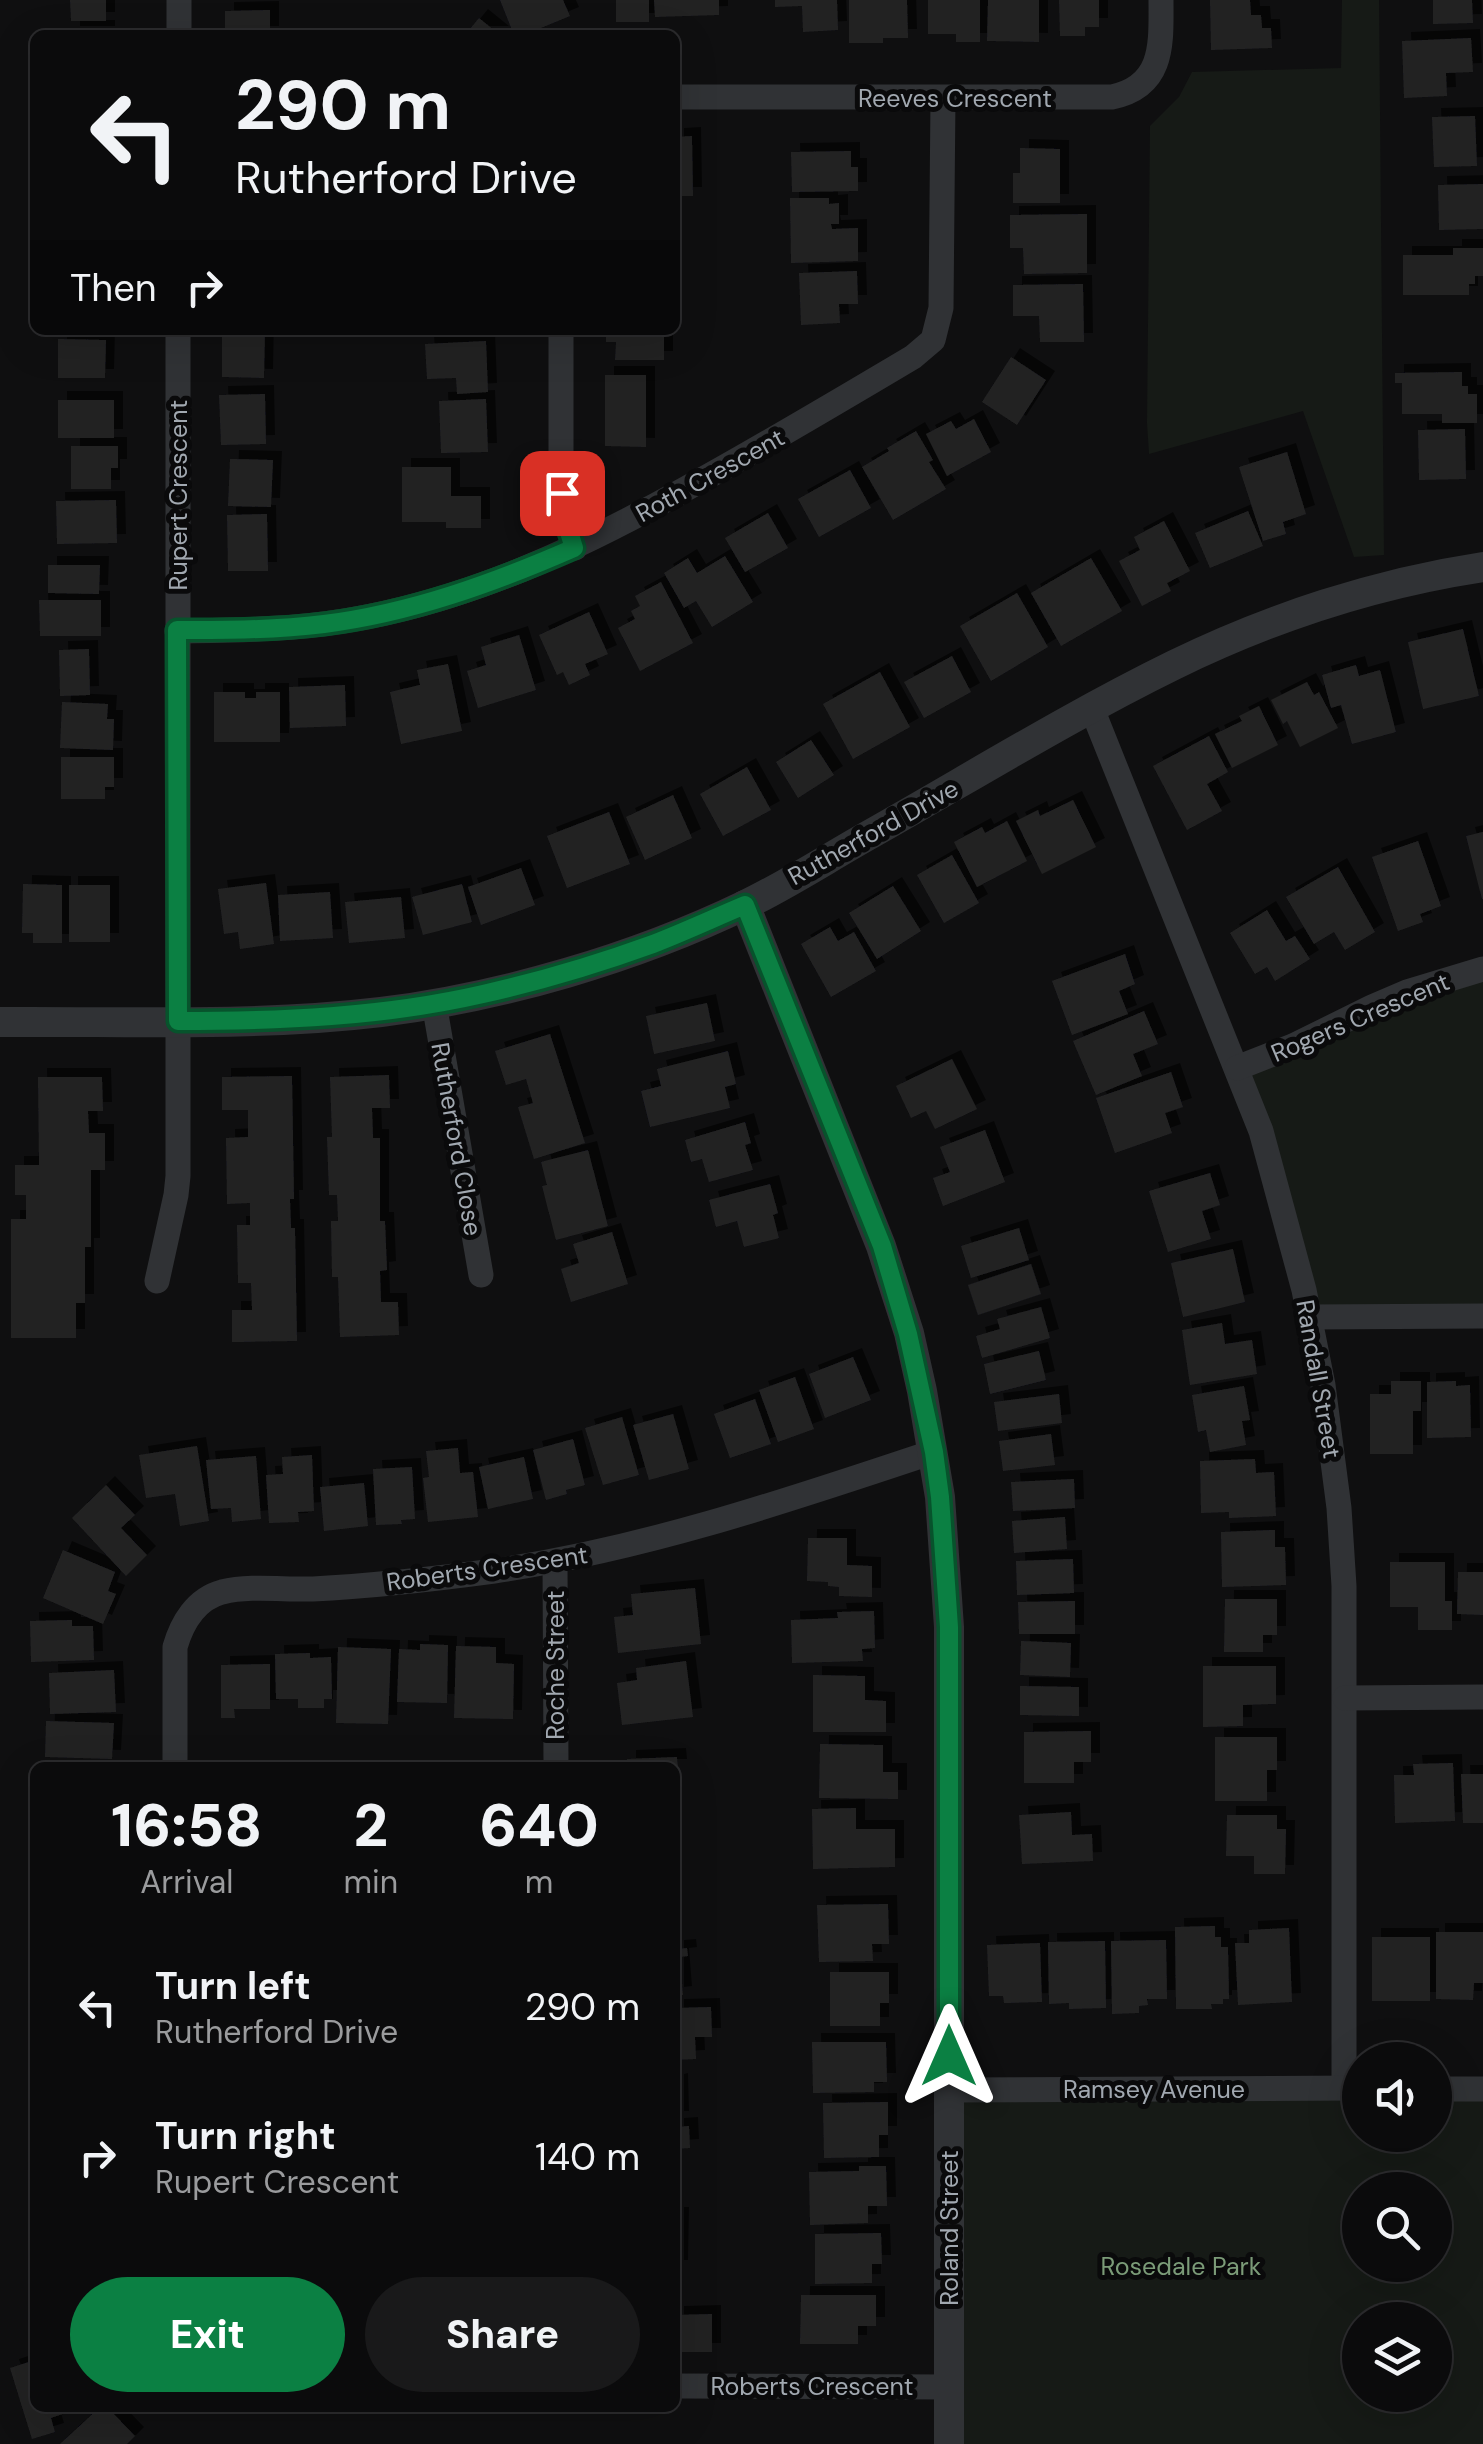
<!DOCTYPE html>
<style>
body{margin:0;font-family:"DM Sans",sans-serif;background:#19191a;color:#f1f3f6;height:100vh;display:flex;flex-direction:column;font-size:38px;white-space:nowrap}
*{box-sizing:border-box;margin:0}
p{font-size:32px;color:#9a9b9d}
.icon{flex:none;width:55px;height:55px;fill:none;stroke:currentColor;stroke-width:2;stroke-linecap:round;stroke-linejoin:round}
.map{position:relative;flex:1;overflow:hidden}
.drawer{position:absolute;left:30px;top:1762px;width:650px;height:650px;display:flex;flex-direction:column;background:#0b0b0c;border-radius:15px;box-shadow:0 10px 40px #0002,0 0 0 2px #2b2b2d}
.drawer>*{flex:none}
.top-card{position:absolute;left:30px;top:30px;width:650px;height:305px;border-radius:15px;box-shadow:0 10px 40px #0002,0 0 0 2px #2b2b2d;background:#0b0b0c;color:#f1f3f6;overflow:hidden}
.buttons{position:absolute;left:1342px;top:2042px;display:grid;gap:20px}
.buttons a{display:grid;place-items:center;width:110px;height:110px;border-radius:50%;background:#0b0b0c;box-shadow:0 10px 40px #0002,0 0 0 2px #2b2b2d;font-size:50px}
.pin{position:absolute;display:grid;place-items:center;width:85px;height:85px;color:#fff;margin:-42px;border-radius:20px;box-shadow:0 5px 15px #0006}
.me{position:absolute;width:110px;margin:-55px;rotate:0deg;stroke-linejoin:round;filter:drop-shadow(0 0 8px #0008)}
.turn{display:flex;align-items:center;gap:35px;height:210px;padding:0 40px;font-size:45px}
.turn .icon{width:130px;height:130px;stroke-width:2.5}
.turn b{display:block;font-size:70px;line-height:85px}
.then{display:flex;align-items:center;height:95px;padding:0 40px;background:#0003;gap:20px;font-size:38px}
.eta{display:flex;justify-content:space-evenly;align-items:center;height:170px;text-align:center}
.eta b{font-size:60px;font-weight:800;line-height:70px}
.button{display:flex;gap:20px;margin-top:auto;padding:20px 40px}
.button a{flex:1;height:115px;border-radius:60px;background:#0b8043;color:#fff;font-size:40px;font-weight:800;line-height:115px;text-align:center}
.button a+a{background:#19191a;color:#f1f3f6}
ul{padding:0;list-style:none}
li{display:flex;align-items:center;gap:30px;height:150px;padding:0 40px}
li div{flex:1}
li b{display:block;font-size:38px}
li em{font-style:normal}
.map>svg:first-child{display:block}
.green{fill:#161a16;fill-rule:evenodd}
.building{fill:#222224;filter:url(#shadow)}
.lines{fill:none;stroke-linecap:round;stroke-linejoin:round}
.minor{stroke:#303235;stroke-width:25}
.tertiary{stroke:#303235;stroke-width:30}
.route-casing{stroke:#07532c;stroke-width:25}
.route{stroke:#0b8043;stroke-width:18}
.labels{text-anchor:middle;stroke-width:10;stroke-linejoin:round;paint-order:stroke}
.street-label{font-size:25px;fill:#a1a8b0;stroke:#0a0a0b}
.park-label{font-size:25px;fill:#7b9b78;stroke:#0a0a0b}
</style>
<div class="map">
<svg width="1483" height="2444" viewBox="0 0 1483 2444">
<defs>
<filter id="shadow"><feDropShadow dx="9" dy="-9" stdDeviation="0" flood-color="#0009"/></filter>
</defs>
<rect width="100%" height="100%" fill="#0f0f10"/>
<g class="green">
<path d="M1342,0H1379L1384,555L1354,557L1303,411L1149,454L1147,423L1150,126L1179,97L1192,72L1341,68Z"/>
<path d="M1483,969V1316L1309,1317L1237,1068Z"/>
<path d="M1435,2086H1483V2444H949V2090L1360,2087V2135H1435ZM1360,2190H1435V2265H1360ZM1360,2320H1435V2395H1360Z"/>
</g>
<g class="building">
<path d="M70,0H106V21H71Z"/>
<path d="M500,0H563L570,16L524,35H514Z"/>
<rect x="616" y="0" width="33" height="22"/>
<path d="M654,0H719V15L655,17Z"/>
<path d="M775,0H837L838,30L803,32L802,6L775,7Z"/>
<path d="M849,0H907L908,38H883V43H849Z"/>
<path d="M928,0H980V42H956V34H928Z"/>
<path d="M988,0H1039V42L987,41Z"/>
<path d="M1059,0H1099V27H1085V36H1060Z"/>
<path d="M1210,0H1250L1251,15H1261L1262,28H1271L1272,48L1211,50Z"/>
<path d="M1433,0H1472L1473,23L1433,24Z"/>
<path d="M270,10V35H225V11Z"/>
<path d="M479,18L500,35H465Z"/>
<rect x="71" y="29" width="35" height="6"/>
<path d="M1471,38L1473,72L1446,73L1447,96L1404,98L1402,41Z"/>
<path d="M1475,116L1477,166L1434,167L1432,117Z"/>
<path d="M692,136L693,196H675V137Z"/>
<path d="M1020,148L1060,149V203H1013V173H1020Z"/>
<path d="M851,151V167H858V191L792,192L791,152Z"/>
<path d="M1483,184V229L1439,230L1438,185Z"/>
<path d="M790,198H829V204L839,203V224H831L832,229L858,228V261L791,263Z"/>
<path d="M1087,214V273L1024,274L1023,248H1010V215Z"/>
<path d="M1453,248H1483V276H1475V284H1469V295H1403V255H1453Z"/>
<path d="M857,271L858,304H839L840,323L801,325L799,273Z"/>
<path d="M1083,284L1084,342H1040L1039,316H1013V285Z"/>
<path d="M222,330H265L264,378L222,377Z"/>
<path d="M606,330H664V360H615L616,342H606Z"/>
<path d="M58,339L106,340L105,378H58Z"/>
<path d="M486,341L488,392L457,394L456,378L427,379L425,344Z"/>
<path d="M1011,357L1046,380L1017,425L982,402Z"/>
<path d="M1462,372V386H1468V394H1477V423H1442V414H1402V383H1395V373Z"/>
<path d="M605,375H646V447L605,446Z"/>
<path d="M265,394L266,444L221,445L219,395Z"/>
<path d="M486,399L488,452L441,453L439,401Z"/>
<rect x="58" y="400" width="56" height="38"/>
<path d="M974,419L991,452L947,476L926,434L951,421L956,429Z"/>
<path d="M1465,429L1466,479L1419,480L1418,430Z"/>
<path d="M916,431L933,460L929,462L946,489L893,520L862,467L889,451L887,448Z"/>
<path d="M71,446H118V468H111V489H71Z"/>
<path d="M1287,452L1306,514L1283,522L1286,534L1263,541L1239,467Z"/>
<path d="M230,459L273,460L271,507L228,506Z"/>
<path d="M402,467H451V496H481V528H446V522H402Z"/>
<path d="M850,470L871,508L819,537L798,499Z"/>
<path d="M116,500L117,543L57,544L56,501Z"/>
<path d="M1248,511L1263,546L1210,568L1195,533Z"/>
<path d="M768,513L788,548L745,572L725,538Z"/>
<path d="M267,514L268,571H228L227,515Z"/>
<path d="M1164,521L1190,571L1167,583L1171,591L1142,606L1119,561L1140,550L1134,537Z"/>
<path d="M725,556L753,602L712,627L696,601L684,608L664,573L688,558L697,573Z"/>
<path d="M1091,558L1122,611L1061,646L1031,593Z"/>
<path d="M48,565H100L99,594L48,593Z"/>
<path d="M661,582L693,643L640,671L618,628L635,619L631,611L640,606L635,596Z"/>
<path d="M1017,593L1048,647L991,681L960,626Z"/>
<path d="M39,600H101V636H40Z"/>
<path d="M589,612L608,654L585,664L590,675L569,685L563,672L557,675L539,635Z"/>
<path d="M1463,629L1479,696L1423,709L1408,642Z"/>
<path d="M519,635L536,690L478,708L467,671L486,665L481,647Z"/>
<path d="M89,649L90,695L60,696L59,650Z"/>
<path d="M952,656L971,692L924,718L904,682Z"/>
<path d="M448,664L462,731L401,744L390,692L420,685L417,670Z"/>
<path d="M1356,665L1359,676L1380,670L1396,732L1352,744L1341,705L1331,708L1322,675Z"/>
<path d="M880,672L910,727L853,759L823,704Z"/>
<path d="M1307,682L1314,695L1319,692L1338,728L1300,747L1287,721L1283,724L1271,700Z"/>
<path d="M345,685L346,726L290,728L289,687Z"/>
<path d="M214,692H245V698H256V692H280V742H214Z"/>
<path d="M62,702L108,704L107,719H114L113,750L60,748Z"/>
<path d="M1259,706L1278,745L1232,768L1215,734L1242,721L1239,716Z"/>
<path d="M1209,736L1228,772L1207,784L1222,811L1187,830L1153,766Z"/>
<path d="M811,740L834,775L798,798L776,762Z"/>
<path d="M61,757H114V787H105V799H61Z"/>
<path d="M747,767L771,810L723,836L700,794Z"/>
<path d="M673,795L692,838L645,860L626,817Z"/>
<path d="M1073,800L1096,847L1042,874L1016,821L1038,810L1040,816Z"/>
<path d="M609,812L630,864L567,888L547,836Z"/>
<path d="M1007,821L1027,861L977,887L954,842L982,827L985,833Z"/>
<path d="M1483,832V899H1482L1466,836Z"/>
<path d="M1418,841L1441,906L1420,914L1423,922L1398,931L1372,857Z"/>
<path d="M952,855L979,903L944,923L917,875Z"/>
<path d="M1338,867L1375,932L1345,950L1334,932L1314,944L1286,897Z"/>
<path d="M521,868L535,905L481,925L468,887Z"/>
<path d="M266,883L274,944L240,949L238,932L224,934L218,889Z"/>
<path d="M23,884L62,885V943H33V933H22Z"/>
<path d="M462,884L472,922L423,935L412,897Z"/>
<rect x="69" y="885" width="41" height="57"/>
<path d="M893,886L921,931L877,959L849,913Z"/>
<path d="M330,892L333,938L280,941L278,895Z"/>
<path d="M401,897L405,938L349,943L345,902Z"/>
<path d="M1267,910L1286,941L1295,936L1310,959L1275,981L1267,967L1255,974L1230,933Z"/>
<path d="M830,927L838,941L854,932L876,971L831,997L801,944Z"/>
<path d="M1125,954L1135,984L1119,991L1128,1014L1072,1035L1052,981Z"/>
<path d="M707,1003L715,1041L654,1054L646,1016Z"/>
<path d="M1144,1011L1158,1044L1133,1054L1142,1076L1096,1095L1073,1041Z"/>
<path d="M550,1034L585,1143L534,1159L518,1107L533,1103L526,1079L506,1085L495,1051Z"/>
<path d="M728,1051L736,1084L725,1087L730,1108L650,1127L641,1091L661,1086L657,1069Z"/>
<path d="M952,1059L977,1109L935,1129L926,1111L911,1118L896,1086Z"/>
<path d="M1171,1072L1183,1107L1165,1113L1172,1133L1115,1153L1096,1098Z"/>
<path d="M389,1075L390,1108H372L373,1138H380V1221H385L387,1270L380,1271L381,1302H398L399,1335L340,1337L338,1277H332L331,1221H338L337,1195H329L327,1137H332L330,1077Z"/>
<path d="M292,1076L294,1199H290L291,1228H295L297,1341L232,1342V1310H252L251,1283H238L237,1225H250V1203L227,1204L226,1138L248,1137V1110H222V1077Z"/>
<path d="M38,1077H102L103,1111H88L89,1133H105V1170H91V1247H85V1303H76V1338H11V1219H26V1195H15V1165H39Z"/>
<path d="M745,1122L751,1143L745,1145L753,1170L709,1182L702,1159L691,1162L685,1140Z"/>
<path d="M985,1130L1005,1182L943,1206L933,1178L950,1172L940,1147Z"/>
<path d="M588,1150L608,1226L556,1240L542,1186L547,1185L541,1162Z"/>
<path d="M1210,1173L1220,1205L1202,1211L1211,1239L1168,1252L1149,1191Z"/>
<path d="M770,1184L778,1213L773,1215L779,1238L744,1247L737,1221L716,1227L709,1200Z"/>
<path d="M1019,1228L1029,1260L971,1278L961,1246Z"/>
<path d="M612,1232L628,1284L571,1302L561,1269L579,1263L573,1244Z"/>
<path d="M1233,1249L1245,1302L1183,1317L1171,1263Z"/>
<path d="M1031,1264L1041,1294L978,1315L968,1285Z"/>
<path d="M1041,1307L1050,1338L982,1358L976,1336L1000,1329L997,1319Z"/>
<path d="M1222,1323L1225,1344L1252,1340L1257,1374L1190,1385L1182,1330Z"/>
<path d="M1039,1351L1046,1380L990,1394L984,1364Z"/>
<path d="M853,1357L871,1400L825,1418L809,1374Z"/>
<path d="M795,1377L814,1429L778,1442L759,1390Z"/>
<path d="M1391,1381H1421V1411H1413V1454H1370V1394H1391Z"/>
<path d="M1456,1381V1386L1470,1385L1471,1437L1427,1438V1382Z"/>
<path d="M1244,1386L1250,1420L1242,1421L1246,1445L1210,1452L1206,1430L1198,1432L1192,1395Z"/>
<path d="M1059,1394L1062,1423L998,1431L994,1402Z"/>
<path d="M755,1399L771,1444L730,1458L714,1414Z"/>
<path d="M673,1414L689,1469L649,1480L633,1425Z"/>
<path d="M622,1417L639,1475L603,1485L585,1428Z"/>
<path d="M1051,1434L1055,1465L1003,1471L999,1441Z"/>
<path d="M573,1439L585,1485L566,1490L567,1494L546,1500L533,1450Z"/>
<path d="M197,1446L209,1521L180,1526L175,1494L146,1498L139,1455Z"/>
<path d="M458,1448L460,1473L473,1472L478,1517L428,1522L423,1478L429,1477L426,1451Z"/>
<path d="M312,1455L314,1511L298,1512L299,1522L269,1523L266,1475L283,1474L282,1457Z"/>
<path d="M256,1456L261,1519L232,1522L231,1508L211,1509L206,1460Z"/>
<path d="M524,1457L533,1499L488,1509L479,1467Z"/>
<path d="M1255,1459L1256,1473L1274,1472L1276,1516L1229,1518V1512L1201,1513L1200,1461Z"/>
<path d="M412,1467L415,1519L401,1520L402,1524L376,1525L373,1469Z"/>
<path d="M1074,1479L1075,1508L1013,1511L1011,1482Z"/>
<path d="M364,1483L368,1526L324,1531L320,1487Z"/>
<path d="M106,1485L135,1515L121,1528L147,1555L126,1576L72,1518Z"/>
<path d="M1065,1517L1067,1549L1014,1553L1012,1521Z"/>
<path d="M1275,1530V1547H1285L1286,1585L1222,1587L1221,1532Z"/>
<path d="M808,1538H847V1565L872,1566V1597L839,1596V1587L828,1586V1582L807,1581Z"/>
<path d="M63,1550L115,1572L108,1591L116,1594L103,1624L43,1598Z"/>
<path d="M1073,1559L1074,1593L1017,1595L1016,1561Z"/>
<path d="M1390,1562H1445V1601H1452V1630H1418V1607H1390Z"/>
<path d="M1458,1572H1483V1615L1457,1614Z"/>
<path d="M695,1588L701,1644L618,1653L614,1617L633,1615L631,1594Z"/>
<path d="M1225,1599H1277V1635H1263V1652H1224Z"/>
<path d="M1075,1601V1634H1019L1018,1602Z"/>
<path d="M874,1611L875,1648L862,1649L863,1661L792,1663L791,1620L838,1618L837,1612Z"/>
<path d="M72,1620V1626H93L94,1660L31,1662L30,1621Z"/>
<path d="M1021,1641L1071,1643L1070,1677L1020,1675Z"/>
<path d="M420,1644L448,1645L447,1703L397,1702L399,1649L420,1650Z"/>
<path d="M456,1646L496,1647V1663L514,1664L513,1719L454,1718Z"/>
<path d="M338,1647L391,1649L388,1724L336,1723Z"/>
<path d="M310,1653V1658L331,1657L332,1699H324V1708H298V1699H276L275,1654Z"/>
<path d="M686,1661L693,1717L622,1725L617,1683L637,1680L636,1668Z"/>
<path d="M270,1664V1709H234L235,1718H221V1665Z"/>
<path d="M1203,1666H1276V1704L1243,1705V1726L1203,1727Z"/>
<path d="M114,1670L116,1712L50,1714L49,1673Z"/>
<path d="M813,1675L865,1676V1700L886,1701V1732H813Z"/>
<path d="M1020,1686L1079,1687V1716L1020,1715Z"/>
<path d="M46,1721L114,1723L112,1759L45,1757Z"/>
<path d="M1091,1731V1762H1074V1783H1024V1732Z"/>
<path d="M1215,1737H1277V1770H1267V1801H1215Z"/>
<path d="M820,1744L883,1745V1772H898V1799L819,1798Z"/>
<path d="M677,1757L678,1768H627V1759Z"/>
<path d="M1453,1763L1455,1821L1395,1823L1394,1775H1414L1413,1764Z"/>
<path d="M1461,1774H1483V1823H1463Z"/>
<path d="M856,1808V1829H895V1867L813,1869L812,1809Z"/>
<path d="M1071,1812L1072,1835L1092,1834L1093,1861L1022,1864L1019,1815Z"/>
<path d="M1227,1815H1277V1829H1286L1285,1874H1254V1856H1226Z"/>
<path d="M888,1904L889,1944H872L873,1961L819,1962L817,1905Z"/>
<path d="M1215,1926V1937H1221V1947H1228L1229,1999H1223V2004H1211L1212,2009H1176L1175,1927Z"/>
<path d="M1289,1928L1292,2002L1238,2005L1235,1943H1249V1930Z"/>
<path d="M1436,1932H1483V1983H1474L1473,2000L1436,1999Z"/>
<rect x="1372" y="1937" width="58" height="64"/>
<path d="M1166,1940L1167,1999H1147L1148,2005L1139,2006V2013L1112,2014L1111,1941Z"/>
<path d="M1105,1941L1106,2008L1069,2009V2003L1049,2004L1048,1942Z"/>
<path d="M1040,1943L1042,2002L1004,2003L1003,1996H989L987,1945Z"/>
<path d="M687,1948L688,1956L680,1957L683,1995L675,1996V1949Z"/>
<path d="M830,1972H889V2003H880V2026H830Z"/>
<path d="M711,2007L712,2037H695L696,2059L675,2060V2008Z"/>
<path d="M812,2042H886L887,2082H874V2092L813,2093Z"/>
<path d="M679,2082L680,2120H675V2083Z"/>
<path d="M888,2102V2135H879V2157L824,2158L823,2103Z"/>
<path d="M689,2126L690,2148L675,2149V2127Z"/>
<path d="M859,2166H886L887,2206H868V2223L810,2225L809,2172L859,2171Z"/>
<path d="M675,2216H680L679,2269H675Z"/>
<path d="M881,2233L882,2264H872V2283L815,2284V2234Z"/>
<path d="M801,2295H876V2326H858V2344H800Z"/>
<path d="M712,2314V2352H675V2315Z"/>
<path d="M35,2360V2408H80L51,2418L55,2432L32,2439L10,2368Z"/>
<path d="M99,2408H108L135,2436L127,2444H60Z"/>
</g>
<g class="lines">
<g class="minor">
<path d="M179,35V0"/>
<path d="M675,97H1112C1165,86 1161,42 1161,0"/>
<path d="M561,330V493L564,516L575,548"/>
<path d="M177,631C233,630 289,630 344,621C469,601 580,548 689,487C765,445 839,401 913,357L933,340L941,308L943,98"/>
<path d="M1092,709L1261,1131L1304,1290L1323,1385L1339,1508L1344,1586V2088"/>
<path d="M434,1003L481,1275"/>
<path d="M1237,1068L1293,1046L1372,1007L1407,992L1483,969"/>
<path d="M157,1281L176,1195L178,1176V330"/>
<path d="M1309,1317L1483,1316"/>
<path d="M555,1562L556,1768"/>
<path d="M1345,1698L1483,1697"/>
<path d="M175,1768V1647C182,1623 196,1599 222,1592C251,1585 284,1590 313,1589C373,1586 434,1579 494,1571C645,1549 789,1500 933,1452"/>
<path d="M1435,2089H1483"/>
<path d="M949,2090L1359,2088"/>
<path d="M675,2386L948,2387"/>
</g>
<g class="tertiary">
<path d="M745,905L881,1246L909,1333L922,1391L940,1497L949,1627V2444"/>
<path d="M0,1022C127,1021 255,1027 381,1012C502,997 635,958 745,905C787,885 828,858 869,835C970,778 1070,716 1174,665C1270,618 1377,583 1483,567"/>
</g>
</g>
<g class="lines">
<defs>
<path id="route" d="M562,493L564,516L574,548C494,583 411,613 324,624C275,630 226,630 177,630L178,1021C280,1021 383,1017 483,994C541,981 598,964 653,944C684,932 714,918 745,905L882,1246L908,1334L934,1452L940,1497L949,1627V2056"/>
</defs>
<use href="#route" class="route-casing"/>
<use href="#route" class="route"/>
</g>
<g class="labels">
<g class="street-label">
<text x="955" y="107">Reeves Crescent</text>
<text transform="translate(710 475) rotate(-29)" y="9">Roth Crescent</text>
<text transform="translate(178 495) rotate(-90)" y="9">Rupert Crescent</text>
<text transform="translate(873 832) rotate(-29)" y="9">Rutherford Drive</text>
<text transform="translate(1360 1017) rotate(-23)" y="9">Rogers Crescent</text>
<text transform="translate(457 1139) rotate(80)" y="9">Rutherford Close</text>
<text transform="translate(1319 1379) rotate(80)" y="9">Randall Street</text>
<text transform="translate(487 1568) rotate(-8)" y="9">Roberts Crescent</text>
<text transform="translate(555 1665) rotate(-90)" y="9">Roche Street</text>
<text x="1154" y="2098">Ramsey Avenue</text>
<text transform="translate(949 2228) rotate(-90)" y="9">Roland Street</text>
<text x="812" y="2395">Roberts Crescent</text>
</g>
<g class="park-label">
<text x="1181" y="2275">Rosedale Park</text>
</g>
</g>
</svg>
<div class="buttons">
<a><svg class="icon" aria-label="sound" viewBox="0 0 24 24"><path d="M4 9h4l5-4v14l-5-4H4zM17 9q2 3 0 6"/></svg></a>
<a><svg class="icon" aria-label="search" viewBox="0 0 24 24"><circle cx="10" cy="10" r="6"/><path d="M15 15l6 6"/></svg></a>
<a><svg class="icon" aria-label="layers" viewBox="0 0 24 24"><path d="M12 4l9 5-9 5-9-5zM3 14l9 5 9-5"/></svg></a>
</div>
<div class="pin" style="left:562px;top:493px;background:#d93025"><svg class="icon" aria-label="arrive" viewBox="0 0 24 24"><path d="M6 21V4h12l-3 4 3 4H6"/></svg></div>
<svg class="me" style="left:949px;top:2056px" viewBox="-20 -20 40 40"><path d="M0-17L14 15 0 8-14 15z" fill="#0b8043" stroke="#fff" stroke-width="4"/></svg>
<div class="top-card">
<div class="turn"><svg class="icon" aria-label="left" viewBox="0 0 24 24"><path d="M17 20v-9H6M10 6l-5 5 5 5"/></svg><div><b>290 m</b>Rutherford Drive</div></div>
<div class="then">Then<svg class="icon" aria-label="right" viewBox="0 0 24 24"><path d="M7 20v-9h11M14 6l5 5-5 5"/></svg></div>
</div>
<section class="drawer">
<div class="eta">
<div><b>16:58</b><p>Arrival</p></div>
<div><b>2</b><p>min</p></div>
<div><b>640</b><p>m</p></div>
</div>
<ul>
<li><svg class="icon" aria-label="left" viewBox="0 0 24 24"><path d="M17 20v-9H6M10 6l-5 5 5 5"/></svg><div><b>Turn left</b><p>Rutherford Drive</p></div><em>290 m</em></li>
<li><svg class="icon" aria-label="right" viewBox="0 0 24 24"><path d="M7 20v-9h11M14 6l5 5-5 5"/></svg><div><b>Turn right</b><p>Rupert Crescent</p></div><em>140 m</em></li>
</ul>
<div class="button"><a>Exit</a><a>Share</a></div>
</section>
</div>
